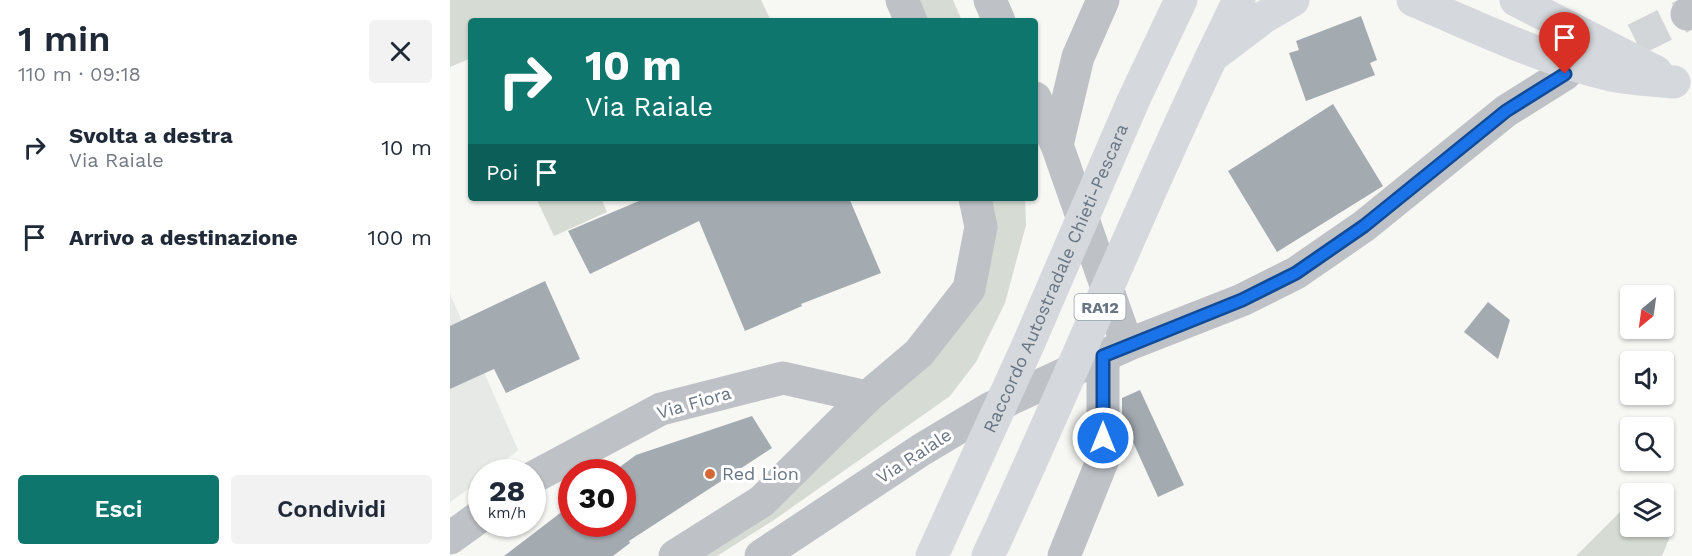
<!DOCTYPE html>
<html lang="it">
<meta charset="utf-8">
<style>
body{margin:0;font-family:"Work Sans",sans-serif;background:#f2f2f3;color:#1f2937;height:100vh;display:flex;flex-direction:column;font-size:22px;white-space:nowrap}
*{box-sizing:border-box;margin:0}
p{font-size:20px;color:#747a83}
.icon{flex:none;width:33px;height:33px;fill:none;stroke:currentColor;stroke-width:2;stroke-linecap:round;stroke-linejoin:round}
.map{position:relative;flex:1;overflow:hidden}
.details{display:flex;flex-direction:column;background:#fff;width:450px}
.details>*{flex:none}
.top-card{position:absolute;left:18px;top:18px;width:570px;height:183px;border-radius:6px;box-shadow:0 2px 4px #0004;background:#0f766e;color:#fff;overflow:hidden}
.needle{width:39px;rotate:209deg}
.controls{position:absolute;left:1170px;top:285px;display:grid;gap:12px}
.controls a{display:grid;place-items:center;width:54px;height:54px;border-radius:6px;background:#fff;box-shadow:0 2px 4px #0004;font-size:30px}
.speed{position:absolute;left:18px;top:459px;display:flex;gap:12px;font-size:30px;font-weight:700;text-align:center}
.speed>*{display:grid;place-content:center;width:78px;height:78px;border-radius:50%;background:#fff;box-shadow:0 2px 4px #0004;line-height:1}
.speed small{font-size:15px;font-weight:400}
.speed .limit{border:9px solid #d22;background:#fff;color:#111}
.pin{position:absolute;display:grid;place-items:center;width:51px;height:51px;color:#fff;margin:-62px -26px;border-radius:50% 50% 50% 0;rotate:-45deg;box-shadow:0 0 6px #0007}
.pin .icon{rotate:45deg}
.me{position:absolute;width:66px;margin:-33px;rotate:0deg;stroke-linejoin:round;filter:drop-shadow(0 0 4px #0008)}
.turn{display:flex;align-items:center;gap:21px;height:126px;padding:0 18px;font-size:27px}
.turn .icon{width:78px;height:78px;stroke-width:2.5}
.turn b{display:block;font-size:42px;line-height:51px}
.then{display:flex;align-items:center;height:57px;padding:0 18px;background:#0003;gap:12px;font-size:22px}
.round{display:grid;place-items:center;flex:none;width:63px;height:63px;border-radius:6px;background:#f2f2f3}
.head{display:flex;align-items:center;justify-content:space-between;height:102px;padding:0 18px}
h1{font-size:36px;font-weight:600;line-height:45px}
.action{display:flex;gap:12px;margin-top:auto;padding:12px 18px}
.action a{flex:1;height:69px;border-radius:6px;background:#0f766e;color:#fff;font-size:24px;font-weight:600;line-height:69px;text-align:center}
.action a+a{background:#f2f2f3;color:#1f2937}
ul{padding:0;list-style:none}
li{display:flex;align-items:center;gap:18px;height:90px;padding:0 18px}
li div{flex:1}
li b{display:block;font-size:22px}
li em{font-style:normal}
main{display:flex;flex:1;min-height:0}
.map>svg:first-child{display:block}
.built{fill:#e7e9e7}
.green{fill:#d6dbd4}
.building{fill:#a3abb1}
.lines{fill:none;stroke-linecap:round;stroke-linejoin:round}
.minor-tunnel{stroke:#d3d6d8;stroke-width:33;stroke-dasharray:33 16;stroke-linecap:butt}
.minor{stroke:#bec2c6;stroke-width:33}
.highway{stroke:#d5d8dc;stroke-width:33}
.route-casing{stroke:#114b97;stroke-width:15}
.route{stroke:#1a73e8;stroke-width:10}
.poi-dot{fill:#d56736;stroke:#fff;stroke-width:2}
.labels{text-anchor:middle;stroke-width:6;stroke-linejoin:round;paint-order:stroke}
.shield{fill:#fff;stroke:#959ea8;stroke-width:1.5}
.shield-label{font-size:16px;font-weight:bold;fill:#687583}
.street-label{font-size:18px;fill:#687583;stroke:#fff}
.poi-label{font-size:18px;fill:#687583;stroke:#fff;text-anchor:start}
</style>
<main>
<section class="details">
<div class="head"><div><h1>1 min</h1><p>110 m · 09:18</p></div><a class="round"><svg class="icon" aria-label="close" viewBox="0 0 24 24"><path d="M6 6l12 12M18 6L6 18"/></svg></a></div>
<ul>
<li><svg class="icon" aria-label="right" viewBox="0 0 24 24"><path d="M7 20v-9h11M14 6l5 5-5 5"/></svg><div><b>Svolta a destra</b><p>Via Raiale</p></div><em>10 m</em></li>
<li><svg class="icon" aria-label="arrive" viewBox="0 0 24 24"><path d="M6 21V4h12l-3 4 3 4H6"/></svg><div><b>Arrivo a destinazione</b></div><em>100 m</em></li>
</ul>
<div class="action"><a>Esci</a><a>Condividi</a></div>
</section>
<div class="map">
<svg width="1242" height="556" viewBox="0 0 1242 556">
<rect width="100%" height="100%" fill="#f7f7f4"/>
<path class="built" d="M0,294L68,450L41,472H32L31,480L0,502Z"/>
<g class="green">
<path d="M0,0H311L321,21H21V58L0,67Z"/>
<path d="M463,0H503L512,21H472Z"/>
<path d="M86,198H151L157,212L104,236Z"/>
<path d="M537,198H575L576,225L555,303L526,362L500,396L324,520L267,556H239L475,365Z"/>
<path d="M1173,509L1180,510V526H1214V520L1221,534L1212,556H1126Z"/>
</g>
<g class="building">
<path d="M911,16L927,60L920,63L925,75L856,101L839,53L849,50L846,41Z"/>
<path d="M883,104L933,186L827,252L778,171Z"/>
<path d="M196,198H399L431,273L351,304L352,306L295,331L249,221L140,274L118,231Z"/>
<path d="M95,281L130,359L56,393L44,369L0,389V326Z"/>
<path d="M1038,302L1060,320L1048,359L1014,332Z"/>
<path d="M690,390L734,485L708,497L672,418V398Z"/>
<path d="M302,416L322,448L179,541L180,543L163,556H54L122,504V524H172V472H163L186,455Z"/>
</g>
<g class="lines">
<path class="minor-tunnel" d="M1141,61L1237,14"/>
<g class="minor">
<path d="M452,0L461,21"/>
<path d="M540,0L549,21"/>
<path d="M1237,14L1242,12"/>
<path d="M585,98L607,145L677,345"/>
<path d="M607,145L628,57L653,0"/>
<path d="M82,478L211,409L333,378L417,397"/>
<path d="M0,538L32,515"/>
<path d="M225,556L312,501L417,397L469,353L519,289L531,227L525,198"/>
<path d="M311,556L471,450L541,408L677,345L792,300L846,273L914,226L1056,111L1115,74"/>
<path d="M614,556L653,459V356"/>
</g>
<g class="highway">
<path d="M963,0C1027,27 1092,59 1161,75C1181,79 1204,80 1224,82"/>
<path d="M1066,0L1206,72"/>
<path d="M765,54L814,17L843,0"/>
<path id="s1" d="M482,556L578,345L684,99L731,0"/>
<path d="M538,556C624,372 699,183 789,0"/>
</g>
</g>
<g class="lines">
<defs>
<path id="route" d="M653,438V356L792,300L846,273L914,226L1056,111L1115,74"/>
</defs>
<use href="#route" class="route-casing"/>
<use href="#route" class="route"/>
</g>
<circle class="poi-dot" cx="260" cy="474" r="6"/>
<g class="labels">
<rect class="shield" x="624.5" y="294" width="51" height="26" rx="4.5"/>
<g class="shield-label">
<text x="650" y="313">RA12</text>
</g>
<g class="street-label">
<text dy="6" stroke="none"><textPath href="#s1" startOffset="304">Raccordo Autostradale Chieti-Pescara</textPath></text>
<text transform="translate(244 403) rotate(-16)" y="6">Via Fiora</text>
<text transform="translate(464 456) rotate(-33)" y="6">Via Raiale</text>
</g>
<g class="poi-label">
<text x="272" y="480">Red Lion</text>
</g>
</g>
</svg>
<div class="controls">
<a><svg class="needle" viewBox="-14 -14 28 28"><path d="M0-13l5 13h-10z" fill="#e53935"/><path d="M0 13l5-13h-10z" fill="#747a83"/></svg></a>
<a><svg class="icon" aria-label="sound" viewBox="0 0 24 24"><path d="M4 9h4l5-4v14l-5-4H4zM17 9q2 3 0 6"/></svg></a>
<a><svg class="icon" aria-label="search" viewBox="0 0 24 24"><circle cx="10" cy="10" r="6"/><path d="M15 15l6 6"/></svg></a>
<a><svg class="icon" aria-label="layers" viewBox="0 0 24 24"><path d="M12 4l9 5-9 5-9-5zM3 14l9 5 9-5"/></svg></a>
</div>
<div class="speed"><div>28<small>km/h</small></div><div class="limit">30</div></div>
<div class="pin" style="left:1115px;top:74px;background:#d93025"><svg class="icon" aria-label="arrive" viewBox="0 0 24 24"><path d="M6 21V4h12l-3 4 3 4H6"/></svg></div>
<svg class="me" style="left:653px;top:438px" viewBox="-20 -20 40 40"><circle r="17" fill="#1a73e8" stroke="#fff" stroke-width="3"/><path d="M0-11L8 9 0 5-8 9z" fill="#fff"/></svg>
<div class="top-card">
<div class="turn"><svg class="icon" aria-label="right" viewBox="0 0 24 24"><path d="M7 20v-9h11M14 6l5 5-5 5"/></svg><div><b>10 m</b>Via Raiale</div></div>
<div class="then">Poi<svg class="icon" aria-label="arrive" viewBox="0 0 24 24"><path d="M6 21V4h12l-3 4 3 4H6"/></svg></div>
</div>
</div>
</main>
